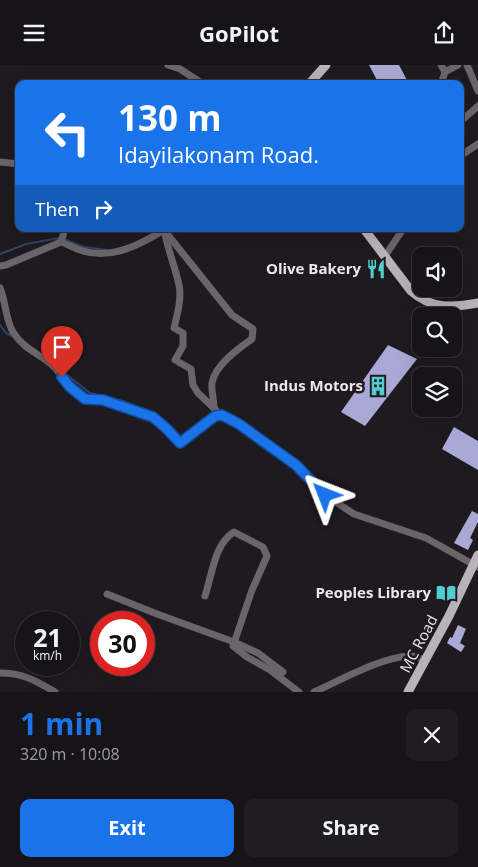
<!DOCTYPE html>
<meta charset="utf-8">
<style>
body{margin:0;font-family:"Open Sans",sans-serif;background:#1f1d21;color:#f1f3f6;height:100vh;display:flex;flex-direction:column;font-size:19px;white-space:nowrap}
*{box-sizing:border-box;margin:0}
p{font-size:16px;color:#9e9ea2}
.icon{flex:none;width:28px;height:28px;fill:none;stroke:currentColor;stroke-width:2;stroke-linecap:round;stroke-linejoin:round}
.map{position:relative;height:627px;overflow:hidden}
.sheet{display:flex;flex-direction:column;background:#161418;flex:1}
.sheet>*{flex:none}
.banner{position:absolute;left:15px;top:15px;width:449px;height:152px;border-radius:10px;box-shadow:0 5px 20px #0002,0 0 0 1px #353337;background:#1a73e8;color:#fff;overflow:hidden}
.buttons{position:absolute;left:412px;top:182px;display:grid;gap:10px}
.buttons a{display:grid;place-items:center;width:50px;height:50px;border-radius:10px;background:#161418;box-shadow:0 5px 20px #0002,0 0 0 1px #353337;font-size:25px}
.speed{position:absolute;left:15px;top:546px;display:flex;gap:10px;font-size:25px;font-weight:700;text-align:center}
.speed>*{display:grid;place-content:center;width:65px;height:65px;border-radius:50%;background:#161418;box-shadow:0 5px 20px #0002,0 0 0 1px #353337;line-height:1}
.speed small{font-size:12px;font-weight:400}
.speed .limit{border:8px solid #d22;background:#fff;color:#111}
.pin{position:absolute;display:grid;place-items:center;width:42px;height:42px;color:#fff;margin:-51px -21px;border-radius:50% 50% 50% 0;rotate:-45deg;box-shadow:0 0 5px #0007}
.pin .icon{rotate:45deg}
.me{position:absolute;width:55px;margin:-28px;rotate:315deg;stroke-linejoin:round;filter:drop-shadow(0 0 4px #0008)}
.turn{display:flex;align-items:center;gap:18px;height:105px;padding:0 20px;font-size:22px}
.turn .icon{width:65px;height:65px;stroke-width:2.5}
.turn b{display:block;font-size:35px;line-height:42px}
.then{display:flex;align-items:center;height:48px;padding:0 20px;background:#0003;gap:10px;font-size:19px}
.round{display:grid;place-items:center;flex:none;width:52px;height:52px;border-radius:10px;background:#1f1d21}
.headline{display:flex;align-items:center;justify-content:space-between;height:85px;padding:0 20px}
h1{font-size:30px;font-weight:700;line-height:38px;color:#1a73e8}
.button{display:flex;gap:10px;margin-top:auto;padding:10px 20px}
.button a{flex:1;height:58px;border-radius:10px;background:#1a73e8;color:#fff;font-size:20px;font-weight:700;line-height:58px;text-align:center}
.button a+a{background:#1f1d21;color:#f1f3f6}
header{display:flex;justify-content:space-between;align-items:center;height:65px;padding:0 20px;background:#161418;font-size:22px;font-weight:700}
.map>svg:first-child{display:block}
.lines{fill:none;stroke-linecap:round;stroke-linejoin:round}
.stream{stroke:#314264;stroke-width:2}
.building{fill:#aaa9d5}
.minor{stroke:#696669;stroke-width:7}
.major{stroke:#b9b3b8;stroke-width:9}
.route-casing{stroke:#114b97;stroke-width:12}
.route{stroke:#1a73e8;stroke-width:9}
.labels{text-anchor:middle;stroke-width:5;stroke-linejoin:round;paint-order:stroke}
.poi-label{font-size:15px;font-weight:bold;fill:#eae8ed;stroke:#1d1a20;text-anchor:end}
.street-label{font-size:15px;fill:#eae8ed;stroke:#1d1a20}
</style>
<header><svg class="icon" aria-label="menu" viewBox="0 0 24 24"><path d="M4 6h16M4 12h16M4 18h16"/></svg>GoPilot<svg class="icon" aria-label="share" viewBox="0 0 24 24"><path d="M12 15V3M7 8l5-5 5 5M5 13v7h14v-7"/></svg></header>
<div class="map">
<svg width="478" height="627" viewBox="0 0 478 627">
<rect width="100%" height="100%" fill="#1d1a20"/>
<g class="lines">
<g class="stream">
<path d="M64,174L84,182L107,185"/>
<path d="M0,189L26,179L59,173"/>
<path d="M0,260L6,268L12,271"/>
<path d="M61,305L90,328L123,336L148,346L172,362"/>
</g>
</g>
<g class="building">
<path d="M369,0H399L409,19H379Z"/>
<path d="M388,280L417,294L365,361L341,347Z"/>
<path d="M454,362L478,376V405L442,384Z"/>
<path d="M472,446L478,449V457L470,473L473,475L468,485L454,478Z"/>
<path d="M458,560L466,564L460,578L465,581L461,587L447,578L450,572L452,573Z"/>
</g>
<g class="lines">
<g class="minor">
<path d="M168,0L180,4L203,19"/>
<path d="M441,0L445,7L441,19"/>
<path d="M467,0L478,26"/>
<path d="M445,7L458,0"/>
<path d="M460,57L478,41"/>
<path d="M460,91L478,79"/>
<path d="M0,97L19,99"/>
<path d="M164,164C167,183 175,201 179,220C182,233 177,250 174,263L183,268V281L175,295L191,304L193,320L198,328L222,351L239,359L296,400L325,430L354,449L426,473L478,502"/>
<path d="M61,177C69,180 76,184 83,186C112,195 141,179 164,165L232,250L253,264L252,274C239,283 215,300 212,318C211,325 214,335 214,342"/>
<path d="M61,177L65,164"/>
<path d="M385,191L403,164"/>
<path d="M0,201L6,200L61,177"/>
<path d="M0,223C6,237 5,253 13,267C25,286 40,288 54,302C63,312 70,322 79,331C88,336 97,334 106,336C142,345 155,351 180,378L215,351L222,350"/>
<path d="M107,529L157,549L234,577L258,588L283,607"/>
<path d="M205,531C212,511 214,479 234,467L263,482L267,491L252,525L233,581L247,592L270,605L299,627"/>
<path d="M0,608C24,608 36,616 55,627"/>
<path d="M314,627C341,615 381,592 410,591C415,591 421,594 426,595"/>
</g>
<g class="major">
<path d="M309,19L326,0"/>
<path d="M364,164L411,226C431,244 453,243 478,238"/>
<path d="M408,627L449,551L478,490"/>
</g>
</g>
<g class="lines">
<defs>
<path id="route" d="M62,312L70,322L85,334L103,335L153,352L166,363L180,378L215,351L222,350L239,359L296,400L325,430"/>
</defs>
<use href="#route" class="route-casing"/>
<use href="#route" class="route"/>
</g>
<defs>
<symbol id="restaurant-bare" viewBox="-9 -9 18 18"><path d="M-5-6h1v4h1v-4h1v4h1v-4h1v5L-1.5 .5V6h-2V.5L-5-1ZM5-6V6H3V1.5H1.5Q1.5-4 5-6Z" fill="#52cdce" stroke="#1d1a20" stroke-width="2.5" paint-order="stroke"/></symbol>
<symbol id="building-bare" viewBox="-9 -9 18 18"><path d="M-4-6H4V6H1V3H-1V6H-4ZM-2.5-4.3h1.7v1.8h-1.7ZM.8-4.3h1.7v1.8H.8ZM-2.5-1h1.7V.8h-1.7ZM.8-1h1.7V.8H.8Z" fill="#52cdce" stroke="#1d1a20" stroke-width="2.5" paint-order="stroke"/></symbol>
<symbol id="library-bare" viewBox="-9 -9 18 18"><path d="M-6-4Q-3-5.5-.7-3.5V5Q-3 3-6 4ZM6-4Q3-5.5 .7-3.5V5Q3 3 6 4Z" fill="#52cdce" stroke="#1d1a20" stroke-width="2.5" paint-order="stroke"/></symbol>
</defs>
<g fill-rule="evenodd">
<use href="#restaurant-bare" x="362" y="190" width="28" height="28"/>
<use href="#building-bare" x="364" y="307" width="28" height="28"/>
<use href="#library-bare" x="432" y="514" width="28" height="28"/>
</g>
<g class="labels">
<g class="poi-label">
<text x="361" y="209">Olive Bakery</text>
<text x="363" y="326">Indus Motors</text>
<text x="431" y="533">Peoples Library</text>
</g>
<g class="street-label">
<text transform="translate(419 579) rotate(-62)" y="5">MC Road</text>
</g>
</g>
</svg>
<div class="buttons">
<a><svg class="icon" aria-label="sound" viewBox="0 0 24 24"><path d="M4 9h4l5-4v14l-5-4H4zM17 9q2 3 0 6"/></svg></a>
<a><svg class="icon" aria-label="search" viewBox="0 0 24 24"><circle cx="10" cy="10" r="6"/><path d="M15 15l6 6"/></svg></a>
<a><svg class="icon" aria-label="layers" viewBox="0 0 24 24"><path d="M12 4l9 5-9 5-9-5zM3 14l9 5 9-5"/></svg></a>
</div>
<div class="speed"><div>21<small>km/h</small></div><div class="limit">30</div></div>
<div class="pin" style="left:62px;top:312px;background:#d93025"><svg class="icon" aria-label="arrive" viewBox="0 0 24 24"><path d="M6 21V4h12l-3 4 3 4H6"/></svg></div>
<svg class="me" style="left:325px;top:430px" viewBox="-20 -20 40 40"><path d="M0-17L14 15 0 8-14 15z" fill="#1a73e8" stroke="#fff" stroke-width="4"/></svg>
<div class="banner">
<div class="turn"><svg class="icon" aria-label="left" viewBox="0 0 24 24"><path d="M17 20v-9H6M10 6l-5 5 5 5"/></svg><div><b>130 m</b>Idayilakonam Road.</div></div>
<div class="then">Then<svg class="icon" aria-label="right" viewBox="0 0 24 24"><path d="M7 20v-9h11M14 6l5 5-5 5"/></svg></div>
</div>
</div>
<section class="sheet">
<div class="headline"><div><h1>1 min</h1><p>320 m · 10:08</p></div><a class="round"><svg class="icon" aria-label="close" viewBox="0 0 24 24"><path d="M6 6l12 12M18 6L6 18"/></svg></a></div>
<div class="button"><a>Exit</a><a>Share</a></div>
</section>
